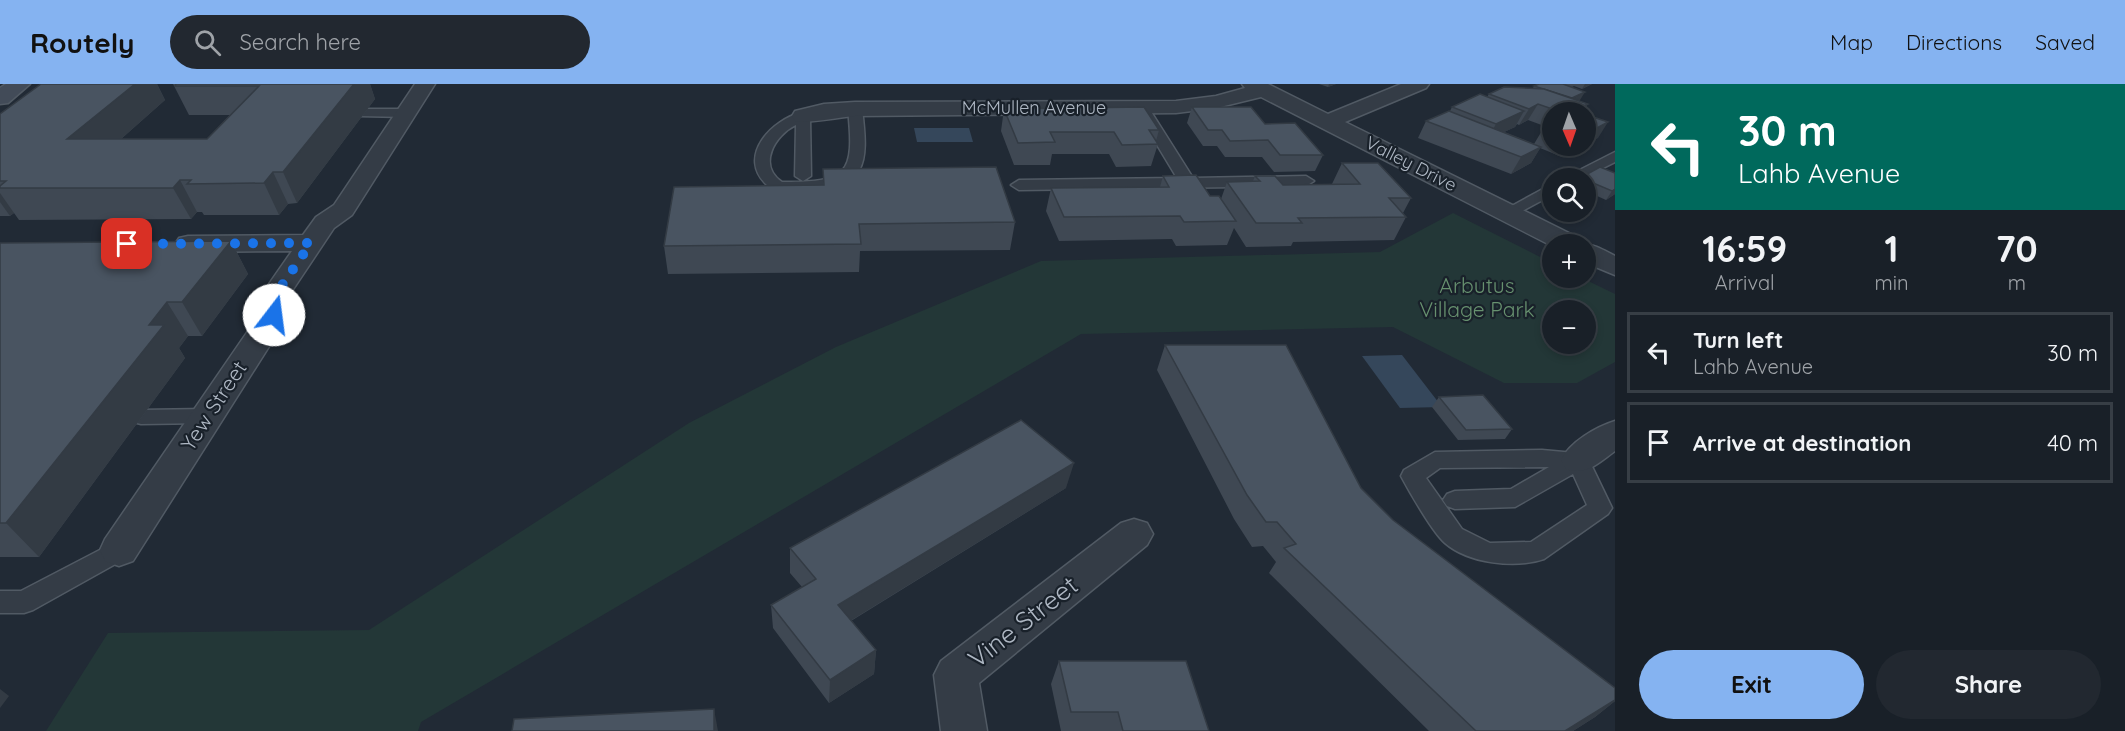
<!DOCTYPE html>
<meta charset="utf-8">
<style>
body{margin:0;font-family:Quicksand,sans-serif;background:#222830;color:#f1f3f6;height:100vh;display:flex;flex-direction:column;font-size:22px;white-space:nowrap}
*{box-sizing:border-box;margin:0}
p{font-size:20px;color:#9fa3a8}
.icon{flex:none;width:33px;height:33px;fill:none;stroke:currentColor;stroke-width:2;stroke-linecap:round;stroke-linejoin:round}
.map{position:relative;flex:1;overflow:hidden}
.panel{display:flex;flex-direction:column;background:#192028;width:510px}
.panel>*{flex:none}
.hud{background:#00695c;color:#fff;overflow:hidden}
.needle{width:39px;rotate:178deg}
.tools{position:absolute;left:1542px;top:18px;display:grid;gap:12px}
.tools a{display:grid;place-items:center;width:54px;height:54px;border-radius:50%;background:#192028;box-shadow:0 3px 9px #0003,0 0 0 2px #373e45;font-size:30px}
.pin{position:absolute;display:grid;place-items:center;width:51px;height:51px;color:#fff;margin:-26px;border-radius:12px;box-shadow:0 3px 9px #0006}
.me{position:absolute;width:66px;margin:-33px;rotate:15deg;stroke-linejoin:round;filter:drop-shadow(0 0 4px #0008)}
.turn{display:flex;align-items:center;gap:21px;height:126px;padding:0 24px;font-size:27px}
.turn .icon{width:78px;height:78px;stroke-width:2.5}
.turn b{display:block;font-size:42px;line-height:51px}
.eta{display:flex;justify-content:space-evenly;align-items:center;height:102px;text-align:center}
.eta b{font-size:36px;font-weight:800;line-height:42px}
.button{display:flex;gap:12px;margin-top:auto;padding:12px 24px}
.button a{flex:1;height:69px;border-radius:36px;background:#85b3f1;color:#111;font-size:24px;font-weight:800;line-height:69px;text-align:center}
.button a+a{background:#222830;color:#f1f3f6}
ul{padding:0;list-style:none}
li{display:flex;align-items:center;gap:18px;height:81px;margin:0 12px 9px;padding:0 12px;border:3px solid #373e45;border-radius:0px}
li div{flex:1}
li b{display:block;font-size:22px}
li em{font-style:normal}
header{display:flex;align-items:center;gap:36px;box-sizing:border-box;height:84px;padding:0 30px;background:#85b3f1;color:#111}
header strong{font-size:28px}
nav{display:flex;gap:33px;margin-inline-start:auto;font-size:21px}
.search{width:420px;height:54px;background:#222830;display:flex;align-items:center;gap:15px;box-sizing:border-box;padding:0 21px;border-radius:33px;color:#9fa3a8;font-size:22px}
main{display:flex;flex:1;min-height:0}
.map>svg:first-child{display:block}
.green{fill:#233737;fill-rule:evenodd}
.water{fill:#35475b}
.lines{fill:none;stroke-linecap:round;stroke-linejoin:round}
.service-casing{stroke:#515a64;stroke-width:3}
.minor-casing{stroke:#515a64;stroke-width:3}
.secondary-casing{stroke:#515a64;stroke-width:3}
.service{fill:#343c46;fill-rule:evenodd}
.minor{fill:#343c46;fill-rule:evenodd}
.secondary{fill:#424b58;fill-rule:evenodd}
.wall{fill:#3f4853;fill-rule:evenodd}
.shaded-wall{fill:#333b44}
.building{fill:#495461;stroke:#333b44;stroke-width:1.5}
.route{stroke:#1a73e8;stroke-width:10;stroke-dasharray:0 18}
.labels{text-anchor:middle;stroke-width:4.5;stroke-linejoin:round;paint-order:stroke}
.far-street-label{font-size:18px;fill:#aeb7c3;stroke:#19212a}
.park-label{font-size:21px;fill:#67916f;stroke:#19212a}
.street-label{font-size:21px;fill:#aeb7c3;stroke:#19212a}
.near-street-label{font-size:26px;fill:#aeb7c3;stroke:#19212a}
</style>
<header>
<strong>Routely</strong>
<div class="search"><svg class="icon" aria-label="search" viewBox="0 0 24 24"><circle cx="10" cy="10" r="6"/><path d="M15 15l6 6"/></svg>Search here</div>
<nav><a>Map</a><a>Directions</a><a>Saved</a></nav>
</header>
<main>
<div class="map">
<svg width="1615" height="647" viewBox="0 0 1615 647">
<rect width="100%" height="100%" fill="#212a35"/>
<path class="green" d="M1453,129L1552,179V194H1582L1615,210V278L1577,299H1504L1393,243L1081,250L421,638L418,647H46L108,549L369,546L689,339L836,263L1041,177L1380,168ZM1552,226H1586V260H1552Z"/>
<g class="water">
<path d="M914,44H969L973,58H917Z"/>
<path d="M1402,271L1442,323L1400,324L1362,272Z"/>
</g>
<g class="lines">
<defs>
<g id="service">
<path d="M855,21L862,25C869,81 867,105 803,107C792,108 777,111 768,102C735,73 772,35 803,28L810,32L811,92L803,97L795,92L796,41C775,51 757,81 782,98C848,98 855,91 848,25Z"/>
<path d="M1143,22L1150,26L1193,94L1306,92L1314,97L1306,102L1019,106L1011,101L1019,96L1177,94L1136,26Z"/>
<path d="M364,25H406L413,29L406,33L359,32L357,29Z"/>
<path d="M1615,68V78L1583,94H1564Z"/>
<path d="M1552,100V111L1513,132H1501L1499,129Z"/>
<path d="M207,325L214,327L218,332L214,337L207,339L141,340L133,338L130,333L133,328L141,326Z"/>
<path d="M1542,366L1586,370L1612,424L1608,430L1544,475C1515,485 1468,479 1445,459C1433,449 1409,407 1401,392L1404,386L1435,368ZM1549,383L1511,405L1455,407L1447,410L1443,416L1447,422L1455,425L1515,423L1573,390L1587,421L1531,458L1490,459L1462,445L1426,394L1440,384Z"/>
<path d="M119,456L128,459L131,466L128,473L33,526L24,529H0V507H21Z"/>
</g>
<g id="minor">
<path d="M415,0H435L352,131L334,144L290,210L289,231L133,477L119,482L105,477L100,466L105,455L259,231L262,210L292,167L188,168L179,166L175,160L179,154L188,152L303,151L316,133L334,121Z"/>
<path d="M1242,0H1268L1328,30L1401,0H1429L1426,4L1345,38L1579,154L1583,160L1552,162L1261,13L1216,24L1176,29L855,32C839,33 808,40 795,37L792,32L795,27L824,20L855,18L1176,17L1216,12L1245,4Z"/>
<path d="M1583,160C1595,160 1605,167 1615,172V191L1586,179Z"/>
<path d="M1615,337V367C1598,379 1587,392 1566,385L1561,376C1570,358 1596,343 1615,337Z"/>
<path d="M1134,435L1147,439L1153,450L1147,461L979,599L987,647H941L934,591L941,577L1121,439Z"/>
</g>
<path id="secondary" d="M6,0H30L8,19L0,20V4Z"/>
</defs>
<use href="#service" class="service-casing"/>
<use href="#minor" class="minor-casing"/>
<use href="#secondary" class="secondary-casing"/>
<use href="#service" class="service"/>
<use href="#minor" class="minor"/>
<use href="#secondary" class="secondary"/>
</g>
<g class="wall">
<path d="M41,0H157L165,16L121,55H207L230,31H189L173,0H370L375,15L297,119L288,120L279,131H204L202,128H197L191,135L19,136L14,129L10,132H0V30Z"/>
<path d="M1319,0H1336L1328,3Z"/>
<path d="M1539,0H1592L1582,5L1574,2L1572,3L1580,16L1579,17L1588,20L1582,28H1552V62H1584L1562,73L1540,64L1531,79L1511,90L1418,54L1426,37L1450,27L1452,23L1487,13L1489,10L1533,4L1534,2ZM1528,36L1547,43L1543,45L1534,60L1504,48L1515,43L1517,40L1519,41Z"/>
<path d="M1192,23L1265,40L1323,71L1315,87L1274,88L1262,73H1225L1217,62H1203L1187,39Z"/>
<path d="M1004,25L1159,46L1156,57L1158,60L1151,82L1116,83L1109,70H1052L1050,81H1014L1001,47Z"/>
<path d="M1342,79L1411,114L1403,129L1406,133L1394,156L1293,158L1291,162L1246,163L1234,144L1227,161L1176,162L1172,155L1059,157L1046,127L1051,104L1160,103L1163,92L1210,112L1221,115L1227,98L1253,97L1255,92L1283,101L1332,100Z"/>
<path d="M823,85L1015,138L1010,166L860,167L859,188L668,190L664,162L823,101Z"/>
<path d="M1615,89V110L1606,116L1586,107V94H1580Z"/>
<path d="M231,157L248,190L202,252H188L179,264L185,274L39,473H0V159Z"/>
<path d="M1165,261L1361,404L1393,436L1615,604V617L1595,633L1573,647H1429L1269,489L1276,478L1263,462L1252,463L1234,435L1157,286Z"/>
<path d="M1439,313L1512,345L1505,355L1458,356L1432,323Z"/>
<path d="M1066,404L851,537L876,566L874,590L829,619L773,544L771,521L802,503L790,489V464Z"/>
<path d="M1059,577L1209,647H1061L1051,600Z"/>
</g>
<g class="shaded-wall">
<path d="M135,0H157L165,16L86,86L67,55Z"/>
<path d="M354,0H370L375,15L297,119L283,88Z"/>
<path d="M1329,0H1336L1328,3Z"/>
<path d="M1585,0H1592L1582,5Z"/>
<path d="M1585,8L1580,16L1565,23L1571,15Z"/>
<path d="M1538,20L1528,36L1519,41L1529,25Z"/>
<path d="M1588,20L1582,28H1570Z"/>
<path d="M1524,27L1515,43L1487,56L1496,40Z"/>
<path d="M1608,38L1598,54L1586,61V50Z"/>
<path d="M1570,62H1584L1562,73Z"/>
<path d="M1541,63L1531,79L1511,90L1521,73Z"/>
<path d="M273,88L288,120L279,131L264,99Z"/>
<path d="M180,96L197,128L191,135L173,104Z"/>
<path d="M1615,105V110L1606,116L1612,107Z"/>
<path d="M0,109L14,129L10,132L0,118Z"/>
<path d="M231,157L248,190L202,252L182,218Z"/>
<path d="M167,218L188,252L179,264L185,274L39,473L6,439L149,241Z"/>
<path d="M1074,379L1066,404L837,545L838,521Z"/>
<path d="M876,566L874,590L829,619L830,596Z"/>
<path d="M0,605L9,612L0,624Z"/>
<path d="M1615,616V617L1595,633L1573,647H1565Z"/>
<path d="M714,625L718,647H714Z"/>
</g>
<g class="building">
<path d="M41,0H135L67,55H207L259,2H175L176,0H354L283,88H273L264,99L187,100L191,96H180L173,104H0V102L6,97H0V30Z"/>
<path d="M1539,0H1563L1585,8L1572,14L1534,2Z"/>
<path d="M1504,3L1544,5L1588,20L1570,28H1561L1538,20L1529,25L1489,10Z"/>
<path d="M1480,10L1524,27L1496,40L1452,23Z"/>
<path d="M1144,23L1159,46H1149L1158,60L1122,61L1114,48H1050L1055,58L1018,59L1004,25Z"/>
<path d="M1192,23H1251L1265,40L1295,39L1323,71H1280L1268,56L1230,57L1222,46H1208Z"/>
<path d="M1449,27L1541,63L1521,73L1426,37Z"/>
<path d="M1590,32L1608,38L1586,50V34Z"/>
<path d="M1552,40V49L1543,45Z"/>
<path d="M1342,79H1378L1411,114H1389L1406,133L1298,134L1302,139H1256L1227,98L1260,97L1255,92H1275L1283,101L1360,100Z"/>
<path d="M996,83L1015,138L859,140L861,160L664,162L674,103L824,101L823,85Z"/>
<path d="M1600,83L1615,89V105L1612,107L1586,96V94H1580Z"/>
<path d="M1196,91L1210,112H1219L1236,137L1184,138L1180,132L1064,133L1051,104L1169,103L1163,92Z"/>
<path d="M231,157L182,218H167L149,241H164L6,439H0V159Z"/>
<path d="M1165,261H1286L1361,404L1393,436L1615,604V616L1565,647H1476L1284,464L1296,460L1277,438H1266L1247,411Z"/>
<path d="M1483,311L1512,345L1466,346L1439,313Z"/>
<path d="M1021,336L1074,379L838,521L876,566L830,596L771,521L816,495L790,464Z"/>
<path d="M1059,577H1186L1209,647H1123L1118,628H1071Z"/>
<path d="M714,625V647H512L514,635Z"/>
</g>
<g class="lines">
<path class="route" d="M127,160L311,159L276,210L274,231"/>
</g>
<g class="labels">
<g class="far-street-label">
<text x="1034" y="30">McMullen Avenue</text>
<text transform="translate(1411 80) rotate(27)" y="6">Valley Drive</text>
</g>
<g class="park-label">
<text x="1477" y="209">Arbutus<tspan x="1477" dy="24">Village Park</tspan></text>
</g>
<g class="street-label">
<text transform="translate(214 322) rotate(-57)" y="7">Yew Street</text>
</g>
<g class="near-street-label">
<text transform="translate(1023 538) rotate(-38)" y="9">Vine Street</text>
</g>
</g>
</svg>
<div class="tools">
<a><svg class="needle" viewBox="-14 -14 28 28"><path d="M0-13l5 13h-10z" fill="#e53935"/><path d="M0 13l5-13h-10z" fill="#9fa3a8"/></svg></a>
<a><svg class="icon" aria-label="search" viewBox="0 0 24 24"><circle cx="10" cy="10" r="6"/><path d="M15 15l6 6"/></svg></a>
<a>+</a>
<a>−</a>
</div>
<div class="pin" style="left:127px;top:160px;background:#d93025"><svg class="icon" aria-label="arrive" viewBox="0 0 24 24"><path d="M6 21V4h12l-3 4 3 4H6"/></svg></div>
<svg class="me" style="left:274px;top:231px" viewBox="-20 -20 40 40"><circle r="19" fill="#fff"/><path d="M0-13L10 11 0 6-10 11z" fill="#1a73e8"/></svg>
</div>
<section class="panel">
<div class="hud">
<div class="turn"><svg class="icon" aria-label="left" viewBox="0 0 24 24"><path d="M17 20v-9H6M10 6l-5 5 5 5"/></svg><div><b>30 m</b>Lahb Avenue</div></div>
</div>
<div class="eta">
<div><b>16:59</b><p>Arrival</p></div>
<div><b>1</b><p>min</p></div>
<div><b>70</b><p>m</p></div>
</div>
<ul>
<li><svg class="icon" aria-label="left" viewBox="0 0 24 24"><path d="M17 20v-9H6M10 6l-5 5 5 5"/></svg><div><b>Turn left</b><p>Lahb Avenue</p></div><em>30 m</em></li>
<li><svg class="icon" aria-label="arrive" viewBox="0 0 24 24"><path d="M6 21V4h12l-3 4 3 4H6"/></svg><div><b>Arrive at destination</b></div><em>40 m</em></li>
</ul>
<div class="button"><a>Exit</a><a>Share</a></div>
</section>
</main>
